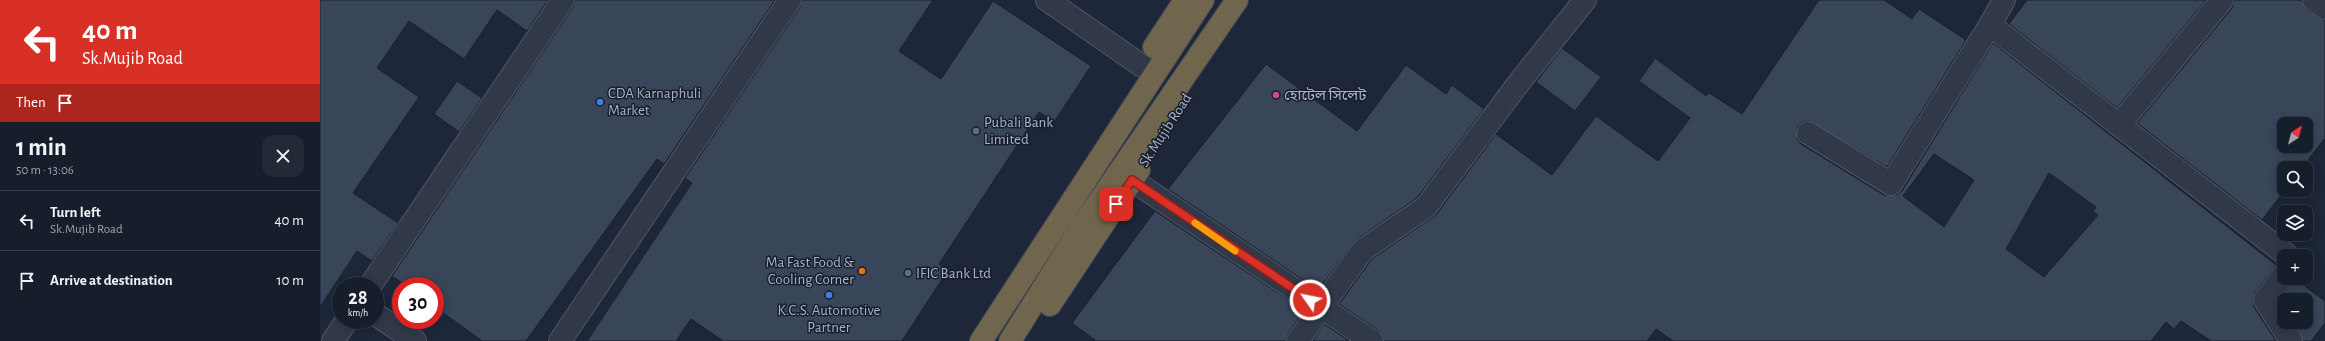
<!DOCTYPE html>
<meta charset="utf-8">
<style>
body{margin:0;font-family:"Alegreya Sans","Noto Sans Bengali",sans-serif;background:#232a37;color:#f1f3f6;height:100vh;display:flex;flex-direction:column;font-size:15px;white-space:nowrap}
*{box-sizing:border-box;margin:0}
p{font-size:13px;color:#9ea2a9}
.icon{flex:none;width:22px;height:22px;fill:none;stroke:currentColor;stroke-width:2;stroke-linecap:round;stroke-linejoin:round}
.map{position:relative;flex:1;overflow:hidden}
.side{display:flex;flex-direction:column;background:#161d2b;width:320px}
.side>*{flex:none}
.top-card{background:#d93025;color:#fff;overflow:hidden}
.needle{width:26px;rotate:36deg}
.fabs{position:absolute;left:1957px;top:117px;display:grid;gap:8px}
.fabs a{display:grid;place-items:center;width:36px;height:36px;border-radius:8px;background:#161d2b;box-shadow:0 2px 10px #0003,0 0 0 1px #353b47;font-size:20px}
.speed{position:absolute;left:12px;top:277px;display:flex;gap:8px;font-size:20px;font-weight:700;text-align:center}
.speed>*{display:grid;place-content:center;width:52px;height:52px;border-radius:50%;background:#161d2b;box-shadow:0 2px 10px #0003,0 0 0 1px #353b47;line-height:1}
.speed small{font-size:10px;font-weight:400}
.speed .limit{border:6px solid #d22;background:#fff;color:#111}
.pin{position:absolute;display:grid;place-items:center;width:34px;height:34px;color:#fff;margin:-17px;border-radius:8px;box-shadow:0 2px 6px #0006}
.me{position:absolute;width:44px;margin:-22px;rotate:303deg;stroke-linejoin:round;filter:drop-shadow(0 0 3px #0008)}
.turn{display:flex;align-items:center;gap:14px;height:84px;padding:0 16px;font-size:18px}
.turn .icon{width:52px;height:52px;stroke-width:2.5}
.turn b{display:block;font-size:28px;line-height:34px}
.then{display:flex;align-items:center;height:38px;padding:0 16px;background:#0003;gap:8px;font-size:15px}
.round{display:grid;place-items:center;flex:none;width:42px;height:42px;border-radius:12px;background:#232a37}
.headline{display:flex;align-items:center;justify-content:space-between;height:68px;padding:0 16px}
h1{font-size:24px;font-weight:700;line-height:30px}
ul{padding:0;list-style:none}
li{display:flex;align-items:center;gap:12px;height:60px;padding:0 16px;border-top:1px solid #353b47}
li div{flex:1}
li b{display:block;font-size:15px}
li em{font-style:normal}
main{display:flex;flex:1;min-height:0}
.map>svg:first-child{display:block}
.building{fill:#394559;stroke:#19202f;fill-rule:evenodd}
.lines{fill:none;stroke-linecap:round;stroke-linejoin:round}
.minor-casing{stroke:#4f5667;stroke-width:24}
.highway-casing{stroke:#3c4353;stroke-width:24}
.minor{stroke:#313949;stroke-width:22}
.highway{stroke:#70654d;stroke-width:22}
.route-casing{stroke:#8d1f18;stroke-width:10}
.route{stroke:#d93025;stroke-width:7}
.slow{stroke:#f59e0b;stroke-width:7}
.hotel-dot{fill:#d1479c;stroke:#171e2d;stroke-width:1.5}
.shop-dot{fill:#3f7fe0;stroke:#171e2d;stroke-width:1.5}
.service-dot{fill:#5c6f8a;stroke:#171e2d;stroke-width:1.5}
.food-dot{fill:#e8710a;stroke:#171e2d;stroke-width:1.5}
.labels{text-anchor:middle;stroke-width:3;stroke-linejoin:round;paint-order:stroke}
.poi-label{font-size:15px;fill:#abb3c6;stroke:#171e2d;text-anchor:start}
.street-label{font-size:15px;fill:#abb3c6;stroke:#171e2d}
</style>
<main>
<section class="side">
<div class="top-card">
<div class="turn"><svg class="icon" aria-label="left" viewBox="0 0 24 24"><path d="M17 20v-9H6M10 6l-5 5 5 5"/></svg><div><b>40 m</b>Sk.Mujib Road</div></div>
<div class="then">Then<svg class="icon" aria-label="arrive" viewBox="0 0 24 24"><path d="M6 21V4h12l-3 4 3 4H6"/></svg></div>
</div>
<div class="headline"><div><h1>1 min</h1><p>50 m · 13:06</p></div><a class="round"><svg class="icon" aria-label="close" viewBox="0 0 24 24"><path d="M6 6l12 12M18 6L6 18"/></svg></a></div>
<ul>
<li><svg class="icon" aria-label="left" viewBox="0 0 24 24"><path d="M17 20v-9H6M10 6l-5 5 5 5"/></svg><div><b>Turn left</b><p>Sk.Mujib Road</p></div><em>40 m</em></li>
<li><svg class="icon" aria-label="arrive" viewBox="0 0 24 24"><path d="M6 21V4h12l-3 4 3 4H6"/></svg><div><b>Arrive at destination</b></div><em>10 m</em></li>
</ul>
</section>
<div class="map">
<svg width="2005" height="341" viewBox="0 0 2005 341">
<rect width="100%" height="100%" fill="#1d2739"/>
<g class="building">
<path d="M0,0H228L207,31L177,10L144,59L89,21L57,68L99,97L33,193L78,223L52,261L37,251L0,307Z"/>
<path d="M255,0H455L344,164L337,159L206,341H162L115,307V286H86L72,276L253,7Z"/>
<path d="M482,0H613L579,51L621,79L673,1L771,66L734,122L719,112L619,264L628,270L582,341H403L371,319L356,341H267L372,183L365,178L480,7Z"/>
<path d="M1499,0H1564L1592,19L1599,9L1646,40L1567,167L1489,121L1482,122L1477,127V139L1481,144L1564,195H1577L1582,191L1673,43L1956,265L1935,293L1933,300L1934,307L1956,341H1891L1861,321L1854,329L1846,322L1831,341H1353L1336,329L1327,341H1064L1059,331L1019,304L1052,259L1116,215L1176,134L1232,175L1276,116L1338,161L1370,118L1319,81L1335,58L1386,96L1389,93L1422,114ZM1614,154L1654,180L1624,227L1583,196ZM1729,173L1776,207L1773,212L1778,215L1724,277L1686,249Z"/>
<path d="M1707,0H1886L1797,108L1689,24Z"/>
<path d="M1914,0H1981L1987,10L2005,21V138L1982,168H1964L1965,190L1942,220L1817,123L1912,8ZM1964,124H1986V146H1964Z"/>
<path d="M1242,48L1281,77L1255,111L1216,82Z"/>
<path d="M946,64L1037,131L1086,65L1126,94L1132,85L1164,109L1097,198L1036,240L998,290L848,189Z"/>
<path d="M137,81L162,98L139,132L114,114Z"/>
<path d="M835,211L984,310L968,334L966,341H776L752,323Z"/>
<path d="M1975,279L2005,301V323L1991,341H1983L1974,322H1986V300H1964V307L1960,300Z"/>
<path d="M1004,324L1029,341H993Z"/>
</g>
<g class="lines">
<defs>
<g id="minor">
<path d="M727,0L822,66"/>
<path d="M1902,0L1799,125L1968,256"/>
<path d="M1994,0L2005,8"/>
<path d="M1670,25L1684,0"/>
<path d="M1488,133L1571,184L1670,25L1799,125"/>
<path d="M812,180L1001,307L978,341"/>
<path d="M1964,274L1945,300L1971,341"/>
<path d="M50,286L243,0"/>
<path d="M55,314L95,341"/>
<path d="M13,341L27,320"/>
<path d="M240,341L470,0"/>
<path d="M1052,341L1001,307L1043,250L1106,207L1201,80L1265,0"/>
</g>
<g id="highway">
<path d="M834,47L865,0"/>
<path d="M730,305L819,170"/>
<path d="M661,341L883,0"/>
<path d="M690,341L760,229L917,0"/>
</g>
</defs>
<use href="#minor" class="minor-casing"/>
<use href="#highway" class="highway-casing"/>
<use href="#minor" class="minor"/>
<use href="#highway" class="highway"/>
</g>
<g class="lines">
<defs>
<path id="route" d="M796,204L812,180L990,300"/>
</defs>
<use href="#route" class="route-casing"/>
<use href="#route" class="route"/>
<path class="slow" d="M875,223L915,251"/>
</g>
<circle class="hotel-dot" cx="956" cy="95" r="4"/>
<g class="shop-dot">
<circle cx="280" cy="102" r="4"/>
<circle cx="509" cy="295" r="4"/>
</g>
<g class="service-dot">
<circle cx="656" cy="131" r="4"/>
<circle cx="588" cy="273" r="4"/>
</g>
<circle class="food-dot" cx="542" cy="271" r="4"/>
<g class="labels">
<g class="poi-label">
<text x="288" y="98">CDA Karnaphuli<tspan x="288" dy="17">Market</tspan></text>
<text x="964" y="100">হোটেল সিলেট</text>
<text x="664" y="127">Pubali Bank<tspan x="664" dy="17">Limited</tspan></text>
<text x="534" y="267" text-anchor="end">Ma Fast Food &amp;<tspan x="534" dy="17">Cooling Corner</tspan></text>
<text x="596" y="278">IFIC Bank Ltd</text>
<text x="509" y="315" text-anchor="middle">K.C.S. Automotive<tspan x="509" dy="17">Partner</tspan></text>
</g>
<g class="street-label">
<text transform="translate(845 130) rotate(-57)" y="5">Sk.Mujib Road</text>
</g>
</g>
</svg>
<div class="fabs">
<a><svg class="needle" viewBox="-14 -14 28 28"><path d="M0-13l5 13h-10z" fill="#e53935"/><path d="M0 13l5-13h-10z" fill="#9ea2a9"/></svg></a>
<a><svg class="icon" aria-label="search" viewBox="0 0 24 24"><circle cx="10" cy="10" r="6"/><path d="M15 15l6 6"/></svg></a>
<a><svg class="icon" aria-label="layers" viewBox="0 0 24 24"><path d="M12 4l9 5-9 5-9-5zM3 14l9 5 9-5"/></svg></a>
<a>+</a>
<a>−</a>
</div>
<div class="speed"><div>28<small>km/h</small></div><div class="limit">30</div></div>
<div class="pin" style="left:796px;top:204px;background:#d93025"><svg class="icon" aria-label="arrive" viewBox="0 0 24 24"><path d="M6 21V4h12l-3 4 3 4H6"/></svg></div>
<svg class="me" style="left:990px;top:300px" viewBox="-20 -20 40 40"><circle r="17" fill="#d93025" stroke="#fff" stroke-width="3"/><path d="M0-11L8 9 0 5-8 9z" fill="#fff"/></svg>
</div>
</main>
